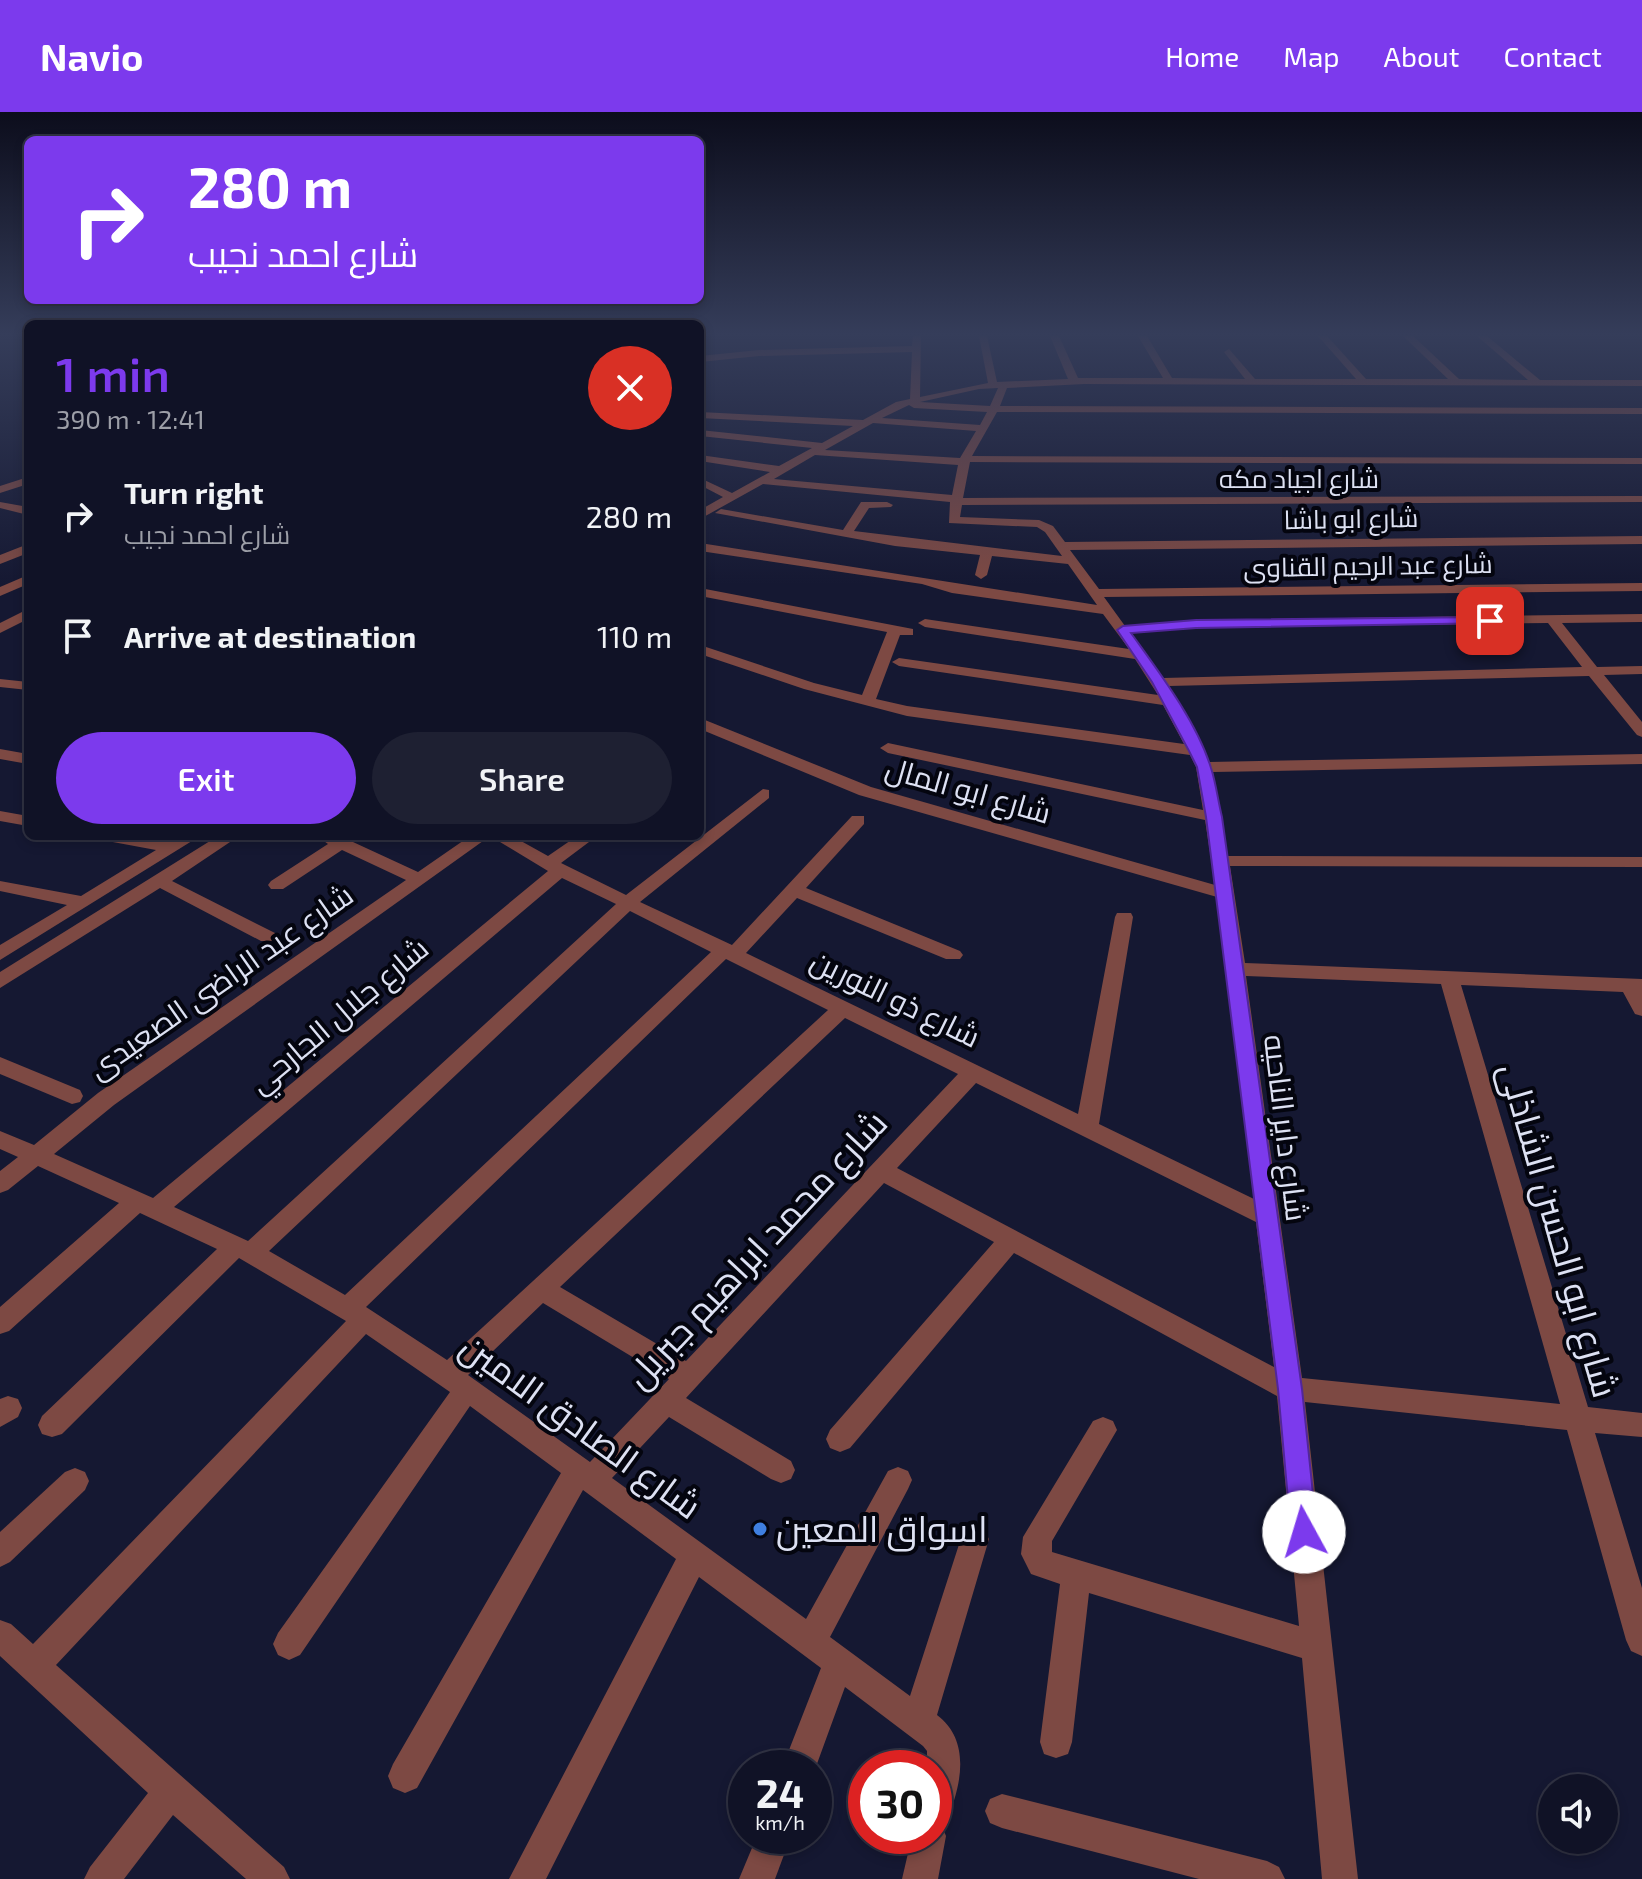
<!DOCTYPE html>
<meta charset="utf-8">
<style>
body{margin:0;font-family:"Exo 2",Cairo,sans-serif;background:#1e2032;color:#f1f3f6;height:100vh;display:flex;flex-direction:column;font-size:30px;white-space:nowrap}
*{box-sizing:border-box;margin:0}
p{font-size:26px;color:#9c9ea7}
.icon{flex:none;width:44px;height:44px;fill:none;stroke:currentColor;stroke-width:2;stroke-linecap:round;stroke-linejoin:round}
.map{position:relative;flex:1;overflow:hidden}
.drawer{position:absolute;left:24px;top:208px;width:680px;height:520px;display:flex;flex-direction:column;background:#101226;border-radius:12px;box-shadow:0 4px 12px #0003,0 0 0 2px #303243}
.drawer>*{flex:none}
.guide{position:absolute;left:24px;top:24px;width:680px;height:168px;border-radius:12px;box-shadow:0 4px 12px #0003,0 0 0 2px #303243;background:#7c3aed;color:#fff;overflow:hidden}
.tools{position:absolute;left:1538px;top:1662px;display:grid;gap:16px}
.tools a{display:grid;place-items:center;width:80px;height:80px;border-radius:50%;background:#101226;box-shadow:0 4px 12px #0003,0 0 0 2px #303243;font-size:40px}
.speed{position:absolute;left:728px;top:1638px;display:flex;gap:16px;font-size:40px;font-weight:700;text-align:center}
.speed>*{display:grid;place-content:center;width:104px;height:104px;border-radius:50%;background:#101226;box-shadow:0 4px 12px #0003,0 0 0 2px #303243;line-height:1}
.speed small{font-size:20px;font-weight:400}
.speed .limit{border:12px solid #d22;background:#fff;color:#111}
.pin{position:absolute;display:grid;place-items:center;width:68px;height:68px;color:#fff;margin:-34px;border-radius:16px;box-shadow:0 4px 12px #0006}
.me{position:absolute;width:88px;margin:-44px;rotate:354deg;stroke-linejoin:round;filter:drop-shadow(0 0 6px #0008)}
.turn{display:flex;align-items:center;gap:28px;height:168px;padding:0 32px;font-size:36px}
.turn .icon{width:104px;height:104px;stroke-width:2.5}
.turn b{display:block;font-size:56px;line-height:68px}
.round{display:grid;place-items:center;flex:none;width:84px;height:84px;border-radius:42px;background:#1e2032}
.overview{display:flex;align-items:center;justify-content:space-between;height:136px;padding:0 32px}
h1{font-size:48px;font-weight:600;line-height:60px;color:#7c3aed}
.button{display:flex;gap:16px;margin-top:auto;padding:16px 32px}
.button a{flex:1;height:92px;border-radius:48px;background:#7c3aed;color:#fff;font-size:32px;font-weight:600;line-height:92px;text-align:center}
.button a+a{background:#1e2032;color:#f1f3f6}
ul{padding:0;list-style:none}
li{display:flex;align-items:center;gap:24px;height:120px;padding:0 32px}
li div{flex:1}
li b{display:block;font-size:30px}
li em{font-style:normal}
header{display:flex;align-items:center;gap:48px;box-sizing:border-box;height:112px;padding:0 40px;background:#7c3aed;color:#fff}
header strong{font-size:38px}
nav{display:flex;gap:44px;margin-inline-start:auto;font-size:28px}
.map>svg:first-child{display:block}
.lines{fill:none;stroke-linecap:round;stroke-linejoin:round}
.minor{fill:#7d4943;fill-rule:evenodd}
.route{fill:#7c3aed;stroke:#51269a;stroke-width:2}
.shop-dot{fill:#3f7fe0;stroke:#04050f;stroke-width:3}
.labels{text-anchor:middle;stroke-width:8;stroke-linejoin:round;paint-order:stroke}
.far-street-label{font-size:26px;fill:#dde1f3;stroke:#04050f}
.street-label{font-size:30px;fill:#dde1f3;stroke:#04050f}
.near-street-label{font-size:36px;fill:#dde1f3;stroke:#04050f}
.near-poi-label{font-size:36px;fill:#dde1f3;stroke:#04050f;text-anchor:start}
</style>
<header>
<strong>Navio</strong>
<nav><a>Home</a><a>Map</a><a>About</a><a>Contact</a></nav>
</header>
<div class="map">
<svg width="1642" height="1767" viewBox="0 0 1642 1767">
<rect width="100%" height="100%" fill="#151832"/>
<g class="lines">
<g class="minor">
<path d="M913,224H921L920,285L988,271L979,224H987L997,270L1068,267L1050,224H1059L1078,266H1163L1138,224H1147L1172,266L1245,267L1224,240L1229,237L1255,267H1356L1318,224H1327L1366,267H1448L1403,224H1413L1459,267L1528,268L1477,224H1487L1540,268H1642V274L1084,272L1007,276L1000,294L1642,296V302L997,300L972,344L1642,346V352L970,350L963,386L1642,384V390L962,393L960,405L1039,408L1053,414L1065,430L1642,424V432L1070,438L1099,477L1642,471V479L1104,485L1125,514L1196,508L1642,502V510L1562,511L1597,555L1642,554V562L1604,563L1642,610V625L1637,623L1589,564L1169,574L1209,650L1642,642V652L1213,660L1228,744L1642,745V755L1230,754L1245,851L1642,867V904L1635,902L1623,880L1461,873L1588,1295L1642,1301V1325L1595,1321L1642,1476V1544L1631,1539L1626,1528L1567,1318L1305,1290L1358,1767H1322L1302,1546L1089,1481L1072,1630L1068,1642L1056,1646L1044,1642L1040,1630L1060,1472L1031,1462L1021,1442L1023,1425L1093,1309L1103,1305L1113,1309L1117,1318L1052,1429V1440L1299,1514L1277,1284L1014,1141L850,1336L840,1340L830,1336L826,1327L830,1318L994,1130L884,1071L686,1286L791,1349L795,1358L791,1367L781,1371L771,1367L669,1305L612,1366L806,1507L888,1359L898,1355L908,1359L912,1368L908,1377L830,1525L910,1584L964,1417L974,1413L984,1417L989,1427L937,1603C972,1629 961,1675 946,1710L941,1712L946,1724L938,1767H902L912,1724H934V1656H927V1639L923,1634L845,1575L814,1660V1656H782L821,1556L699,1465L546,1767H509L676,1447L583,1378L417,1676L405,1681L393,1676L388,1664L393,1652L561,1361L470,1294L300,1543L289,1548L278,1543L273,1532L278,1521L450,1280L366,1222L56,1553L284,1755L290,1767H246L173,1703L124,1767H84L90,1755L148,1681L0,1544V1508L11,1512L33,1532L346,1209L239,1146L62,1322L52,1325L42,1322L38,1313L42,1304L217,1137L140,1101L9,1219L0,1222V1195L119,1091L38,1054L8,1078L0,1081V1059L18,1045L0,1037V1019L34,1033L98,981L406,768L342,738L283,777H271L268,773L271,769L328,732L317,724H340L418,760L470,724H490L114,993L54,1042L153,1086L548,759L490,724H512L548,744L577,724H597L561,751L626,783L763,677L769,678V686L640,790L732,833L852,704H864V712L806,776L960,839L963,843L960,847H946L797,786L746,841L1078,1002L1115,805L1117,801H1131L1133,805L1099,1012L1254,1087L1217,785L859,683L700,617V606L871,675L1215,773L1205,708L888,641L880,636L888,631L1203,698L1196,655L1190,643L907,604L804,577L700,542V533L814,571L862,583L887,520L700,484V476L913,517V523H900L876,587L907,594L1184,632L1163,593L899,554L892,550L899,546L1158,583L1135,547L925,515L918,511L925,507L1129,537L1103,502L952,481L922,472L700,439V431L1097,493L1068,452L992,444L987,463L981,467L975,463L980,443L895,434L715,401L721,397L843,418L861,390H887L893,393L891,395L869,396L854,419L1062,444L1045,420L1037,415L949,411L950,390L763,372L700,407V398L723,385L700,373V366L732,381L770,360L700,349V343L779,354L812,336L700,324V318L822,331L853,314L700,306V300L863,308L896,290L910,287L912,240L759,244L700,250V244L759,238L912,234ZM998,276L990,294L920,290L979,277ZM909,293L914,296L987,300L980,313L882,306ZM873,311L976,319L960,346L825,338ZM815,343L958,353L952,383L774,367ZM1548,511L1582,555L1163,566L1131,521L1196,516ZM562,766L616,792L248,1129L174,1095ZM630,799L711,840L345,1183L269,1139ZM726,847L828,898L447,1248L366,1195ZM1246,864L1441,872L1560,1292L1302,1266ZM845,906L958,962L686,1249L560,1175ZM976,971L1256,1110L1274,1255L897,1056ZM543,1191L669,1267L590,1350L468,1263Z"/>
<path d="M28,365V372L0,381V374Z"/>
<path d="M0,390L28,395V403L0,396Z"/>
<path d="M28,432V441L0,452V443Z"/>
<path d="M28,463V472L0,484V475Z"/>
<path d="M28,497V507L0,521V511Z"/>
<path d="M0,567L28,570V578L0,575Z"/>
<path d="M0,637L28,642V652L0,647Z"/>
<path d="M0,699L28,704V714L0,709Z"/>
<path d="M99,724H136L169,730L179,724H200L0,848V833L67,793L0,779V769L81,784L156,738L102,728Z"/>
<path d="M218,724H239L172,769L275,821L278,825L275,829H261L160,776L0,876V860Z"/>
<path d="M0,945L80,978L83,984L80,990L72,992L0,962Z"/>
<path d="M8,1284L18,1287L22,1296L18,1305L0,1315V1287Z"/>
<path d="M75,1356L85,1360L89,1369L85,1378L10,1450L0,1455V1420L65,1360Z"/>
<path d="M1002,1682L1267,1749L1279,1755L1285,1767H1199L1002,1716L990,1711L985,1699L990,1687Z"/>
<path d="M757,1724H791L775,1767H739Z"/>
</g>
</g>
<linearGradient id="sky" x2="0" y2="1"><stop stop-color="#0c0d1c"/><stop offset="0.47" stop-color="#353d5a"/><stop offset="1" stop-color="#353d5a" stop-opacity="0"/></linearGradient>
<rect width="1642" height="472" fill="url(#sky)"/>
<path class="route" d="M1490,505L1497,509L1495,511L1196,516L1131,521C1159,560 1197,610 1211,656C1216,671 1218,689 1222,705L1302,1277L1317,1420L1313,1429L1304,1433L1295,1429L1291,1420L1278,1277L1206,705L1197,655L1189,639L1152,570L1117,518L1123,514L1196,508Z"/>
<circle class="shop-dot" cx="760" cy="1417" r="8"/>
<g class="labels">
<g class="far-street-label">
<text x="1299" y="376">شارع اجياد مكه</text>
<text transform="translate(1351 407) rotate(-1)" y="9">شارع ابو باشا</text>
<text transform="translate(1368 454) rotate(-1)" y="9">شارع عبد الرحيم القناوى</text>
</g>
<g class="street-label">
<text transform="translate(968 679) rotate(16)" y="10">شارع ابو المال</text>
<text transform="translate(221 870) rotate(-35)" y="10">شارع عبد الراضى الصعيدى</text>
<text transform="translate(895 887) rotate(26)" y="10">شارع ذو النورين</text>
<text transform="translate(339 904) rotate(-40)" y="10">شارع جلال الجارحي</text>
<text transform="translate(1285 1016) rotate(83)" y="10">شارع داير الناحيه</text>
</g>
<g class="near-street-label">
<text transform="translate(1559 1118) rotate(74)" y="13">شارع ابو الحسن الشاذلى</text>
<text transform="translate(756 1137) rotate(-47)" y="13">شارع محمد ابراهيم جبريل</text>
<text transform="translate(581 1314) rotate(36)" y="13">شارع الصادق الامين</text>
</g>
<g class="near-poi-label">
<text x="776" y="1430">اسواق المعين</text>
</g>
</g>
</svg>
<div class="tools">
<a><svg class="icon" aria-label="sound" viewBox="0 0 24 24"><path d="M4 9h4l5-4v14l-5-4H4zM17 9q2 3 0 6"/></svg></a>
</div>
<div class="speed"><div>24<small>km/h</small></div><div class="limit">30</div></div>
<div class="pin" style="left:1490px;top:509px;background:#d93025"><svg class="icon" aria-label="arrive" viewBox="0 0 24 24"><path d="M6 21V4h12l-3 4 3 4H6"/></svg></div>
<svg class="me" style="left:1304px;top:1420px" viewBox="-20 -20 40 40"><circle r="19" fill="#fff"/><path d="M0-13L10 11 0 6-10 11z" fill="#7c3aed"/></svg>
<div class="guide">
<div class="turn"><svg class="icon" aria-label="right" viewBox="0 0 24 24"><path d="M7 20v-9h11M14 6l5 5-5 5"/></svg><div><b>280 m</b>شارع احمد نجيب</div></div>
</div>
<section class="drawer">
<div class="overview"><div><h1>1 min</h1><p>390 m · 12:41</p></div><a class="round" style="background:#d93025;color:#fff"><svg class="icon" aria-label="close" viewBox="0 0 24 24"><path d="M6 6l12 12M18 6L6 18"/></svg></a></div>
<ul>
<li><svg class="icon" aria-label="right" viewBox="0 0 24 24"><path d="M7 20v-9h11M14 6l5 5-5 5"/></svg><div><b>Turn right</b><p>شارع احمد نجيب</p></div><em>280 m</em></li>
<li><svg class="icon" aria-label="arrive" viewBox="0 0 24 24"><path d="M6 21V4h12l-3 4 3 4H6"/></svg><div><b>Arrive at destination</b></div><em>110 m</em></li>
</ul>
<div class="button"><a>Exit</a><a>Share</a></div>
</section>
</div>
